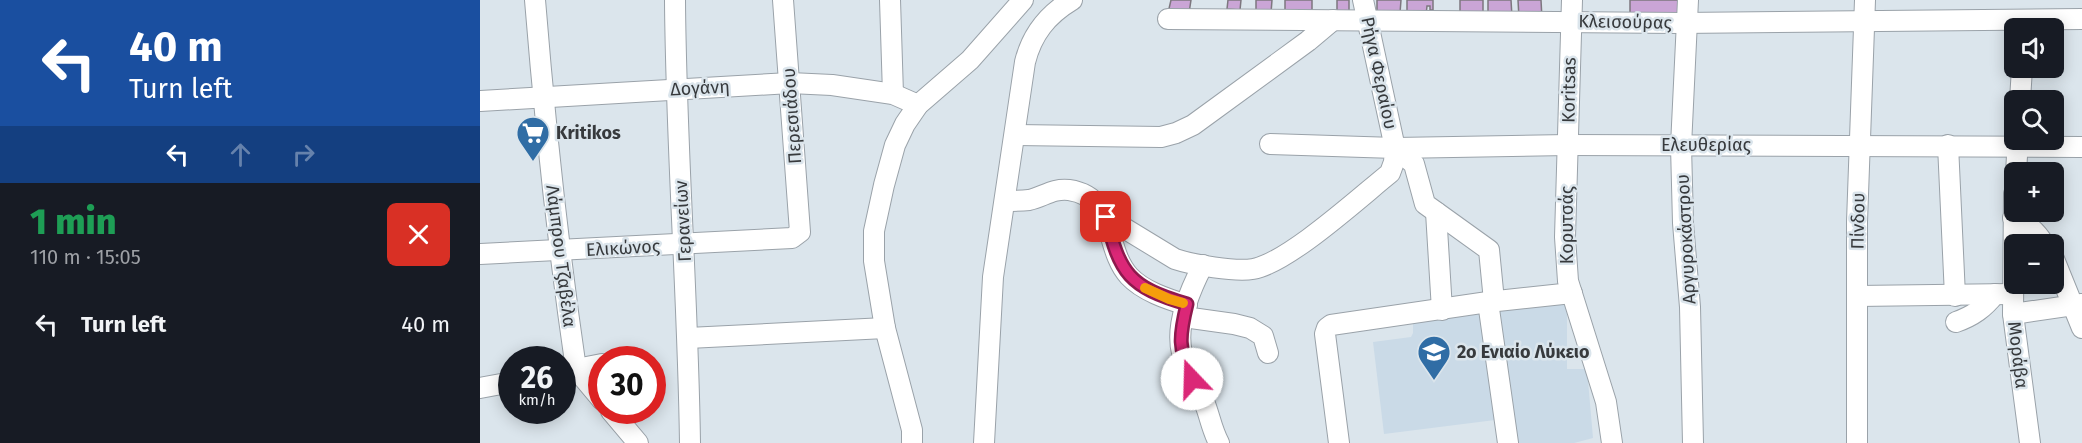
<!DOCTYPE html>
<meta charset="utf-8">
<style>
body{margin:0;font-family:"Fira Sans",sans-serif;background:#20242c;color:#f1f3f6;height:100vh;display:flex;flex-direction:column;font-size:22px;white-space:nowrap}
*{box-sizing:border-box;margin:0}
p{font-size:20px;color:#9ea1a6}
.icon{flex:none;width:33px;height:33px;fill:none;stroke:currentColor;stroke-width:2;stroke-linecap:round;stroke-linejoin:round}
.map{position:relative;flex:1;overflow:hidden}
.drawer{display:flex;flex-direction:column;background:#171b24;width:480px}
.drawer>*{flex:none}
.top-card{background:#1a4fa0;color:#fff;overflow:hidden}
.buttons{position:absolute;left:1524px;top:18px;display:grid;gap:12px}
.buttons a{display:grid;place-items:center;width:60px;height:60px;border-radius:9px;background:#171b24;box-shadow:0 3px 15px #0003;font-size:30px}
.speed{position:absolute;left:18px;top:346px;display:flex;gap:12px;font-size:30px;font-weight:700;text-align:center}
.speed>*{display:grid;place-content:center;width:78px;height:78px;border-radius:50%;background:#171b24;box-shadow:0 3px 15px #0003;line-height:1}
.speed small{font-size:15px;font-weight:400}
.speed .limit{border:9px solid #d22;background:#fff;color:#111}
.pin{position:absolute;display:grid;place-items:center;width:51px;height:51px;color:#fff;margin:-26px;border-radius:12px;box-shadow:0 3px 9px #0006}
.me{position:absolute;width:66px;margin:-33px;rotate:339deg;stroke-linejoin:round;filter:drop-shadow(0 0 4px #0008)}
.turn{display:flex;align-items:center;gap:21px;height:126px;padding:0 30px;font-size:27px}
.turn .icon{width:78px;height:78px;stroke-width:2.5}
.turn b{display:block;font-size:42px;line-height:51px}
.lanes{display:flex;align-items:center;height:57px;padding:0 30px;background:#0003;justify-content:center;gap:30px;direction:ltr}
.lanes .off{opacity:.35}
.round{display:grid;place-items:center;flex:none;width:63px;height:63px;border-radius:9px;background:#20242c}
.overview{display:flex;align-items:center;justify-content:space-between;height:102px;padding:0 30px}
h1{font-size:36px;font-weight:800;line-height:45px;color:#1e9e55}
ul{padding:0;list-style:none}
li{display:flex;align-items:center;gap:18px;height:78px;padding:0 30px}
li div{flex:1}
li b{display:block;font-size:22px}
li em{font-style:normal}
main{display:flex;flex:1;min-height:0}
.map>svg:first-child{display:block}
.built{fill:#cadae7}
.building{fill:#caa5d6;stroke:#7d777f;stroke-width:1.5}
.lines{fill:none;stroke-linecap:round;stroke-linejoin:round}
.minor-casing{stroke:#9aa2a9;stroke-width:22}
.minor{stroke:#fff;stroke-width:20}
.route-casing{stroke:#8e194d;stroke-width:15}
.route{stroke:#db2777;stroke-width:10}
.slow{stroke:#f59e0b;stroke-width:10}
.labels{text-anchor:middle;stroke-width:5;stroke-linejoin:round;paint-order:stroke}
.street-label{font-size:18px;fill:#373a3d;stroke:#dbe5ec}
.poi-label{font-size:18px;font-weight:bold;fill:#373a3d;stroke:#dbe5ec;text-anchor:start}
</style>
<main>
<section class="drawer">
<div class="top-card">
<div class="turn"><svg class="icon" aria-label="left" viewBox="0 0 24 24"><path d="M17 20v-9H6M10 6l-5 5 5 5"/></svg><div><b>40 m</b>Turn left</div></div>
<div class="lanes"><svg class="icon" aria-label="left" viewBox="0 0 24 24"><path d="M17 20v-9H6M10 6l-5 5 5 5"/></svg><svg class="icon off" aria-label="ahead" viewBox="0 0 24 24"><path d="M12 20V5M6 11l6-6 6 6"/></svg><svg class="icon off" aria-label="right" viewBox="0 0 24 24"><path d="M7 20v-9h11M14 6l5 5-5 5"/></svg></div>
</div>
<div class="overview"><div><h1>1 min</h1><p>110 m · 15:05</p></div><a class="round" style="background:#d93025;color:#fff"><svg class="icon" aria-label="close" viewBox="0 0 24 24"><path d="M6 6l12 12M18 6L6 18"/></svg></a></div>
<ul>
<li><svg class="icon" aria-label="left" viewBox="0 0 24 24"><path d="M17 20v-9H6M10 6l-5 5 5 5"/></svg><div><b>Turn left</b></div><em>40 m</em></li>
</ul>
</section>
<div class="map">
<svg width="1602" height="443" viewBox="0 0 1602 443">
<rect width="100%" height="100%" fill="#dbe5ec"/>
<g class="built">
<path d="M1087,300V369H1107L1113,438L1094,443H1032L1017,307Z"/>
<path d="M1001,314L1015,420L904,434L893,342L931,337L933,333V323Z"/>
</g>
<g class="building">
<path d="M691,0H711L709,13H688Z"/>
<path d="M748,0H761L760,10L747,9Z"/>
<path d="M776,0H792L791,13L776,12Z"/>
<path d="M805,0H832V14L805,13Z"/>
<rect x="857" y="0" width="12" height="12"/>
<path d="M897,0H921L920,13H897Z"/>
<path d="M927,0H953V10H950V6H947L946,15H927Z"/>
<path d="M980,0H1003V14L980,15Z"/>
<path d="M1008,0H1031L1032,17H1008Z"/>
<path d="M1038,0H1061L1062,19L1039,18Z"/>
<path d="M1150,0H1206L1205,19H1150Z"/>
</g>
<g class="lines">
<defs>
<g id="minor">
<path d="M55,0C65,124 78,246 96,369"/>
<path d="M195,0C196,148 208,295 210,443"/>
<path d="M410,0L413,94"/>
<path d="M883,0L915,148L934,164L945,204L1009,250L1014,301"/>
<path d="M1092,0L1085,237L1088,281L1126,402L1132,443"/>
<path d="M1208,0L1201,146L1203,223L1210,307L1213,443"/>
<path d="M688,19L1200,23L1602,19"/>
<path d="M1540,100L1542,68"/>
<path d="M0,101L310,83L352,85L413,94L438,105"/>
<path d="M535,135L681,137L696,133L713,125L828,41L853,20"/>
<path d="M1468,145L1475,296"/>
<path d="M915,148L1088,145L1602,147"/>
<path d="M1536,172L1538,140"/>
<path d="M1534,194L1533,314L1550,443"/>
<path d="M525,201C533,201 541,201 549,200C563,197 573,188 589,190C637,197 623,247 649,276C663,291 687,299 707,305"/>
<path d="M956,212L962,310"/>
<path d="M626,217L695,259C713,265 755,272 773,269C808,263 880,197 910,173L914,162L915,148L790,144"/>
<path d="M1533,218C1548,224 1556,231 1564,244"/>
<path d="M0,254L312,238L320,232L303,0"/>
<path d="M1574,259L1602,328"/>
<path d="M723,265C710,290 695,324 702,353C706,371 719,387 725,404C730,417 732,430 739,443"/>
<path d="M1377,296L1532,294"/>
<path d="M1008,302L1028,443"/>
<path d="M1533,314L1602,304"/>
<path d="M704,317L754,324L770,328L783,336L788,353"/>
<path d="M1476,322C1493,316 1504,308 1515,294"/>
<path d="M208,338L405,328"/>
<path d="M143,360L154,358"/>
<path d="M96,369L122,400"/>
<path d="M86,371L122,364"/>
<path d="M0,388L32,382"/>
<path d="M131,411L158,443"/>
<path d="M432,443V430L405,328L394,261V231L404,185L415,145L425,124L438,105L490,60L543,0"/>
<path d="M504,443L513,277L545,62C552,34 567,15 592,0"/>
<path d="M859,443L845,334L847,328L851,325L1008,302L1092,293"/>
<path d="M1377,443V222L1385,0"/>
</g>
</defs>
<use href="#minor" class="minor-casing"/>
<use href="#minor" class="minor"/>
</g>
<g class="lines">
<defs>
<path id="route" d="M626,217C640,274 649,287 707,304C699,337 698,348 712,379"/>
</defs>
<use href="#route" class="route-casing"/>
<use href="#route" class="route"/>
<path class="slow" d="M665,288L689,299L703,303"/>
</g>
<defs>
<symbol id="supermarket-pin" viewBox="-11 -11 22 30"><path d="M0 17L-7.5 6A9.5 9.5 0 1 1 7.5 6Z" fill="#306da5" stroke="#dbe5ec"/><path d="M-6-5.5h2.5l.6 2H6L4.5 2H-2.5L-4.4-4H-6ZM-1.5 3.2a1.3 1.3 0 1 0 .1 0ZM3 3.2a1.3 1.3 0 1 0 .1 0Z" fill="#fff"/></symbol>
<symbol id="school-pin" viewBox="-11 -11 22 30"><path d="M0 17L-7.5 6A9.5 9.5 0 1 1 7.5 6Z" fill="#306da5" stroke="#dbe5ec"/><path d="M0-5L7-2L0 1L-7-2ZM-4 1L0 2.5L4 1V4Q0 6-4 4Z" fill="#fff"/></symbol>
</defs>
<g fill-rule="evenodd">
<use href="#supermarket-pin" x="34" y="114" width="38" height="52"/>
<use href="#school-pin" x="935" y="333" width="38" height="52"/>
</g>
<g class="labels">
<g class="street-label">
<text transform="translate(1145 22) rotate(1)" y="6">Κλεισούρας</text>
<text transform="translate(899 73) rotate(78)" y="6">Ρήγα Φεραίου</text>
<text transform="translate(220 88) rotate(-3)" y="6">Δογάνη</text>
<text transform="translate(1089 90) rotate(-89)" y="6">Koritsas</text>
<text transform="translate(312 116) rotate(-94)" y="6">Περεσιάδου</text>
<text x="1226" y="151">Ελευθερίας</text>
<text transform="translate(203 221) rotate(-93)" y="6">Γερανείων</text>
<text transform="translate(1378 221) rotate(-89)" y="6">Πίνδου</text>
<text transform="translate(1087 225) rotate(-90)" y="6">Κορυτσάς</text>
<text transform="translate(1206 239) rotate(-93)" y="6">Αργυροκάστρου</text>
<text transform="translate(143 248) rotate(-3)" y="6">Ελικώνος</text>
<text transform="translate(81 256) rotate(83)" y="6">Λάμπρου Τζαβέλα</text>
<text transform="translate(1538 355) rotate(83)" y="6">Μοράβα</text>
</g>
<g class="poi-label">
<text x="76" y="139">Kritikos</text>
<text x="977" y="358">2ο Ενιαίο Λύκειο</text>
</g>
</g>
</svg>
<div class="buttons">
<a><svg class="icon" aria-label="sound" viewBox="0 0 24 24"><path d="M4 9h4l5-4v14l-5-4H4zM17 9q2 3 0 6"/></svg></a>
<a><svg class="icon" aria-label="search" viewBox="0 0 24 24"><circle cx="10" cy="10" r="6"/><path d="M15 15l6 6"/></svg></a>
<a>+</a>
<a>−</a>
</div>
<div class="speed"><div>26<small>km/h</small></div><div class="limit">30</div></div>
<div class="pin" style="left:626px;top:217px;background:#d93025"><svg class="icon" aria-label="arrive" viewBox="0 0 24 24"><path d="M6 21V4h12l-3 4 3 4H6"/></svg></div>
<svg class="me" style="left:712px;top:379px" viewBox="-20 -20 40 40"><circle r="19" fill="#fff"/><path d="M0-13L10 11 0 6-10 11z" fill="#db2777"/></svg>
</div>
</main>
